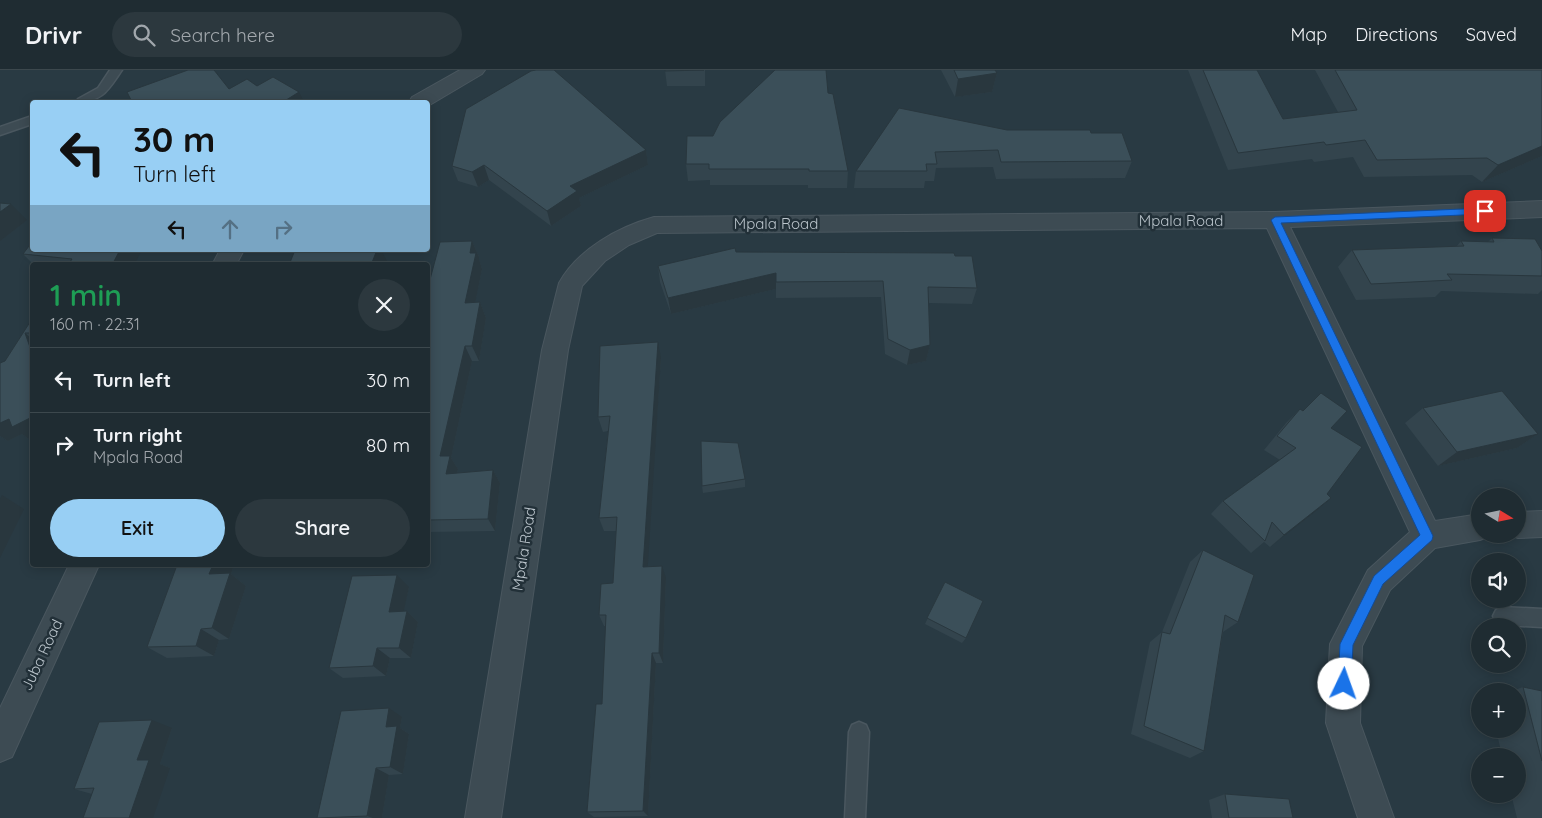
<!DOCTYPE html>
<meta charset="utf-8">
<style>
body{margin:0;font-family:Quicksand,sans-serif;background:#2c383e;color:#f1f3f6;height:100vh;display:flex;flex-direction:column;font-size:19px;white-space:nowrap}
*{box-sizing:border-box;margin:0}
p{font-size:16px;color:#a1a7ac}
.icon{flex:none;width:28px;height:28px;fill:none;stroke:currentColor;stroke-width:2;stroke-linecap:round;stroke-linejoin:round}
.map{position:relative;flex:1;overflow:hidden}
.details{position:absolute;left:30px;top:192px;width:400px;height:305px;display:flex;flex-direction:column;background:#1f2c32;border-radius:5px;box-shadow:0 2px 12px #0003,0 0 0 1px #3c484d}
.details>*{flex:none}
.banner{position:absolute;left:30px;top:30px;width:400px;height:152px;border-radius:5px;box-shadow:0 2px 12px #0003,0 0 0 1px #3c484d;background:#98cff4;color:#111;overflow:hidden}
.needle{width:32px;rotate:100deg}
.fabs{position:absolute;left:1471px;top:418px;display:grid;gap:10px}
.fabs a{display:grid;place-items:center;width:55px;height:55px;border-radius:50%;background:#1f2c32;box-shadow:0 2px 12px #0003,0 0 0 1px #3c484d;font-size:25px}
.pin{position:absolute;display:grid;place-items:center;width:42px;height:42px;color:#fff;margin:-21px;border-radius:10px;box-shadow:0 2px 8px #0006}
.me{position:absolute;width:55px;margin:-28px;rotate:3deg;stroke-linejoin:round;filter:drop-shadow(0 0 4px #0008)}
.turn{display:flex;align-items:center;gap:18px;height:105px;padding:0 20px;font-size:22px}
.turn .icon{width:65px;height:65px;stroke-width:2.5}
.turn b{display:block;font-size:35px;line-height:42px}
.lanes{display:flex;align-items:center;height:48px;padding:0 20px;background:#0003;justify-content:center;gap:25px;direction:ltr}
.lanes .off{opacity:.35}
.round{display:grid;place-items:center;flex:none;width:52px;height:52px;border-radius:26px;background:#2c383e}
.summary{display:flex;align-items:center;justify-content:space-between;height:85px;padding:0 20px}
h1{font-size:30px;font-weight:600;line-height:38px;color:#1e9e55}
.button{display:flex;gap:10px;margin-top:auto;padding:10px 20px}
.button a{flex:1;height:58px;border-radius:30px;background:#98cff4;color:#111;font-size:20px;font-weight:600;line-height:58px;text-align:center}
.button a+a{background:#2c383e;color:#f1f3f6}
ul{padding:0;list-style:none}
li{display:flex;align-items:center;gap:15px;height:65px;padding:0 20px;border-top:1px solid #3c484d}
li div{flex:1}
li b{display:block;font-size:19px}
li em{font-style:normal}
header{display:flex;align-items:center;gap:30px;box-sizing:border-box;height:70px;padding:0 25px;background:#1f2c32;border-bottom:1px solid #3c484d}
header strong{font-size:24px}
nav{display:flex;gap:28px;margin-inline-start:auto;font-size:18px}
.search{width:350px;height:45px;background:#2c383e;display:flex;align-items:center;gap:12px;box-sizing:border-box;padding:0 18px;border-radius:28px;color:#a1a7ac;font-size:19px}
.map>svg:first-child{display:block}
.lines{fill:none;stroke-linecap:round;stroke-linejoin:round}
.lane-casing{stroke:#4a575f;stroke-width:3}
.street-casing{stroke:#4a575f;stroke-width:2}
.lane{fill:#3d4b53;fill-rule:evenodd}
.street{fill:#3d4b53;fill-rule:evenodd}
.wall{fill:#33444d}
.shaded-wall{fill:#29373e}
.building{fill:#3b4f59;stroke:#29373e}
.route{fill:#1a73e8;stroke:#114b97}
.labels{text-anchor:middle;stroke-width:5;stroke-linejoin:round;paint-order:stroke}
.street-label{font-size:15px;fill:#bbc5cc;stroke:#223038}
</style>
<header>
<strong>Drivr</strong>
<div class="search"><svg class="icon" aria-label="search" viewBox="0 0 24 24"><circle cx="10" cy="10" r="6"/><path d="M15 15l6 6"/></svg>Search here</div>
<nav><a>Map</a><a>Directions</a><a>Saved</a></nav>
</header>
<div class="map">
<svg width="1542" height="748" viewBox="0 0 1542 748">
<rect width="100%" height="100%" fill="#293a43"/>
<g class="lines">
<defs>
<g id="lane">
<path d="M110,0H122C108,20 103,32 76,32L78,29L98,18Z"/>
<path d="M32,46V54L0,65V57Z"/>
<path d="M1502,537L1542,539V557L1502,555L1496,552L1493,546L1496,540Z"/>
<path d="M859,652L866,655L869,662L865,748H845L849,662L852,655Z"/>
</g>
<g id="street">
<path d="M460,0H485L482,4L428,36V32H409L412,27Z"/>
<path d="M1542,131V147L1290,157L1435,451L1480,444V464H1491L1490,466L1480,470L1435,478L1390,520L1362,576L1360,653L1394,748H1358L1326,653L1330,574L1368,500L1410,462L1267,158L657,163L629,175L605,191L582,216L568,280L501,748H465L542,280L559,213C578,179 618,157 654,147L1275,142Z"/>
<path d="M220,180H244L236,195H212Z"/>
<path d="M1542,441V467L1518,468L1508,464H1518V442Z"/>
<path d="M69,495H99L12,687L0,692V638Z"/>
</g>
</defs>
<use href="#lane" class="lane-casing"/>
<use href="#street" class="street-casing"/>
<use href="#lane" class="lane"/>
<use href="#street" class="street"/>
</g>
<g class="wall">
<path d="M665,0H705V16H667Z"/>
<path d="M941,0H995L997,3L992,22L955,27Z"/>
<path d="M1188,0H1257L1283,49L1338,42L1315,0H1542V86L1482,112L1472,105L1364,107L1353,87L1314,92L1312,89L1228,100Z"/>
<path d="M828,23L848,101L847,118H808V115H710V110L688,111L686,94L713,66Z"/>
<path d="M1007,60L1091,63L1132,91L1125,108L996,109L993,97L936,98L934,111H925L924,118H854L856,101Z"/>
<path d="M646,80L648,95L579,128L581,136L551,156L489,110L478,117L458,111L452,96Z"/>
<path d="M1492,168L1542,181V220L1538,224L1441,221L1435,227L1356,230L1338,197L1352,180L1456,177L1461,171L1488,172Z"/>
<path d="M472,171L479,187V189L482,199L475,233L480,232L486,248L479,291H472L451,388L458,399L457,403L493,400L500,413L495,461L428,462V217Z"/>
<path d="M736,182L955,186L977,218L972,234L929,233L930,275L926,291L907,295L885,284L881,227L776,228V219L671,244L660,212L658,196Z"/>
<path d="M23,184L134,195H34Z"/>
<path d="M32,249V369L30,370L22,364L8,371L0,366V293L5,291Z"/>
<path d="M661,288L647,496L666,508L663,593H656L648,746L594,747L587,742L602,634L606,556H604L599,545L613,513L616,461H604L599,448L608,361L603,362L598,347Z"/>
<path d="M1423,338L1538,364L1517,378L1438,396L1405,353Z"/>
<path d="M1300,339L1331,358L1327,424L1331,428L1270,477L1264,472L1251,483L1211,444L1223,431L1280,390L1264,380L1286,353Z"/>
<path d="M745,409V417L703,423L702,416Z"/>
<path d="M1203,480L1238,552L1223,562L1204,681L1190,688L1131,664L1150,572L1162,562L1190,492Z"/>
<path d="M177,495H234L231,504L246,516L229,569L219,570L214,586L167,588L147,577Z"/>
<path d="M945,512L966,568L962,573L925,554Z"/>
<path d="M409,517L403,541H407L418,552L411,588H390L386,606L343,608L329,598Z"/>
<path d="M1523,617L1542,621V748H1517L1511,724H1518V686H1502L1496,659H1518V621H1512Z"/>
<path d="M402,647L400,658L409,664L403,704L389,705L382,748H318Z"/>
<path d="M172,658L160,694L170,698L92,724L74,719Z"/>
<path d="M1225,724L1293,748H1212L1209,730Z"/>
</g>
<g class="shaded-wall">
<path d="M997,3L992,22L955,27L958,9Z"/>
<path d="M299,22L304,32H283Z"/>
<path d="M1542,76V86L1482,112L1498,95Z"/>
<path d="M646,80L648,95L579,128L581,136L551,156L547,141L570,116Z"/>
<path d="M484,95L489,110L478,117L472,102Z"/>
<path d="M11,134L27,150L0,171V142Z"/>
<path d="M472,171L479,187V189L482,199L472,249L465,233L470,183Z"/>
<path d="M120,180H142L134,195H112Z"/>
<path d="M359,180H381L387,191L385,195H371Z"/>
<path d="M776,203V219L671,244L668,228Z"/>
<path d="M480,232L486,248L479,291L472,276Z"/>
<path d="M25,263L32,269V283Z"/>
<path d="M658,272L661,288L647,509L643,497Z"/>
<path d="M930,275L926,291L907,295L910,280Z"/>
<path d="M465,276L472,291L451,388L458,399L454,417L446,404L440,386Z"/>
<path d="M32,347V369L30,370L22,364L8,371L0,366V353L9,349Z"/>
<path d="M1538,364L1517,378L1438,396L1457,382Z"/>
<path d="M493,400L500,413L495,461L488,449Z"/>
<path d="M2,425L24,439L0,488V429Z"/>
<path d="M1331,428L1316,441L1270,477L1284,465Z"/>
<path d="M213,495H234L231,504L246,516L229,569L212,558L209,504Z"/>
<path d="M662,496L666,508L663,593L659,583Z"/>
<path d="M397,505L409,517L401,553L389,542Z"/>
<path d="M407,541L418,552L411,588L399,578Z"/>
<path d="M201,559L219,570L214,586L196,576Z"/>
<path d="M377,578L390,588L386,606L373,596Z"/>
<path d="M652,583L656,593L648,746L643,741Z"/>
<path d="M389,638L402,647L400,658L409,664L403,704L390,697L386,657Z"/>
<path d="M152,650L172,658L160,694L170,698L153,748H129L137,690Z"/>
<path d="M376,698L389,705L382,748H373L367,746Z"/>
</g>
<g class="building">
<path d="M188,0H214L229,19L247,9L257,16L273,7L299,22L283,32H127L131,30L127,22Z"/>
<path d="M536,0H554L646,80L570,116L577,121L547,141L484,95L472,102L452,96L466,39L531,1Z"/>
<path d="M665,0H704L665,1Z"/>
<path d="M775,0H826L828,23L833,24L848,101H809V99H709V94H686L687,66H713L720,52Z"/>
<path d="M954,0H995L997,3L958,9Z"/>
<path d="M1203,0H1257L1283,49L1357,40L1335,0H1542V76L1498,95L1487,88L1377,90L1365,70L1326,75L1324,72L1238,83Z"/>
<path d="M899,38L1007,60H1090L1091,63H1122L1132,91L1001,92L998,80L935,82L937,94H926L927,101H856Z"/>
<path d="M0,133L11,134L0,142Z"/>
<path d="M1492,168L1535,169L1542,181V206L1447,204L1452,210L1371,214L1352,180L1464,176L1461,171L1494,172Z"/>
<path d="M472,171L470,183H476L465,233L480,232L472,276H465L440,386H450L446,404L493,400L488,449L428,450V217L440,172Z"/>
<path d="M32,172V180H120L112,195H68L72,189L23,184Z"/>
<path d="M735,178L736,182L954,183L955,186H972L977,218L928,217L930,275L910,280L888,269L883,211L776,212V203L668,228L658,196Z"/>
<path d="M295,180H377L371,195H289Z"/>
<path d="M32,249V263H25L32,283V347L12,357L9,349L0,353V293L5,291Z"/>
<path d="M658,272L643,497L662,496L659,583H652L643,741L587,742L596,634H602L606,545H599L601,514L613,513L617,447L599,448L610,346L598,347L600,276Z"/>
<path d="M1502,321L1538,364L1457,382L1423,338Z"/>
<path d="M1321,323L1347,341L1331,358L1362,377L1327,424L1331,428L1284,465L1272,452L1265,471L1223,431L1296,378L1277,366L1300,339L1303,341Z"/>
<path d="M701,371L738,373L745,409L702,416Z"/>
<path d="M1203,480L1254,505L1238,552L1225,545L1204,681L1144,656L1162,562L1170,564Z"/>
<path d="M177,495H213L209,504L230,503L212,558L201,559L196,576L147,577Z"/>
<path d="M397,505L389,542L407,541L399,578H377L373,596L329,598L352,506Z"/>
<path d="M945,512L983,531L966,568L927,548Z"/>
<path d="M1523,617L1542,621V691Z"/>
<path d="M389,638L386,657L397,656L390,697L376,698L367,746L317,748L341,641Z"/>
<path d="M152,650L137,690H149L129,748H83L94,718L74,719L99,652Z"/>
<path d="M1225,724L1289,729L1293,748H1229Z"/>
</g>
<path class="route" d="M1485,138L1490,141L1485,144L1281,153L1433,466L1432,470L1383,514L1353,575L1351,614L1349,619L1344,621L1340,619L1338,614L1340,574L1374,506L1420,465L1271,150L1275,147Z"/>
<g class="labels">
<g class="street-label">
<text x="1181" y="156">Mpala Road</text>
<text x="776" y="159">Mpala Road</text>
<text transform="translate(524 479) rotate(-81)" y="5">Mpala Road</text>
<text transform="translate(42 585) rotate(-65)" y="5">Juba Road</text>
</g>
</g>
</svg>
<div class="fabs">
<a><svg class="needle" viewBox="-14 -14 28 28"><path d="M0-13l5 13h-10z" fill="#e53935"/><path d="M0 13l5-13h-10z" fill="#a1a7ac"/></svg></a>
<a><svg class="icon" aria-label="sound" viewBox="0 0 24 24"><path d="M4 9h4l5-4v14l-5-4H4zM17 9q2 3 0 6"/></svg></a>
<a><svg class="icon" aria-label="search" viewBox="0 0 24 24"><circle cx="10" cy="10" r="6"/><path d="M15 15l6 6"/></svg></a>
<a>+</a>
<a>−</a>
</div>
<div class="pin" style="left:1485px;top:141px;background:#d93025"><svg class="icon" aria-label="arrive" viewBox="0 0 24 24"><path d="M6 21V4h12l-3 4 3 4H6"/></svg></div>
<svg class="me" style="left:1344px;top:614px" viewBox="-20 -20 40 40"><circle r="19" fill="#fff"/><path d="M0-13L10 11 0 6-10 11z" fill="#1a73e8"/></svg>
<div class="banner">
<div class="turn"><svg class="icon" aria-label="left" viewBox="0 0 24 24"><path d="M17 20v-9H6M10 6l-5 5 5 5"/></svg><div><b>30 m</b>Turn left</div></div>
<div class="lanes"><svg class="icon" aria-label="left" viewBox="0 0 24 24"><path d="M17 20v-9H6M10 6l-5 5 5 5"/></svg><svg class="icon off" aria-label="ahead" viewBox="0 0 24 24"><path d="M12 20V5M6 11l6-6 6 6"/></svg><svg class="icon off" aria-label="right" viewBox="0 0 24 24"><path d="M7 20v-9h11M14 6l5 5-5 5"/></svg></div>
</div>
<section class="details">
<div class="summary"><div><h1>1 min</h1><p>160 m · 22:31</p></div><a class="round"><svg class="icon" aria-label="close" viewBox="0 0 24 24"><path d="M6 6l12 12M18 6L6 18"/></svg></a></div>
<ul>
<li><svg class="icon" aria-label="left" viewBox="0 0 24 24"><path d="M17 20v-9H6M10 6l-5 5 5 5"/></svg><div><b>Turn left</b></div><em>30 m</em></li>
<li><svg class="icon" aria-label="right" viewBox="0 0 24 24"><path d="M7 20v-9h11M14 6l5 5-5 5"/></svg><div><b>Turn right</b><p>Mpala Road</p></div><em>80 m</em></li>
</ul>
<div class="button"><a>Exit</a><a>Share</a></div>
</section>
</div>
